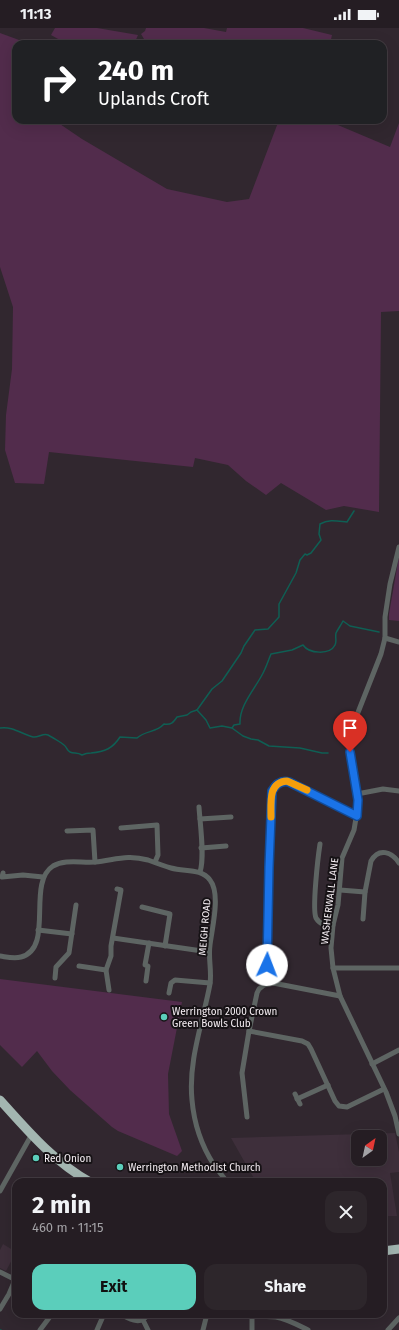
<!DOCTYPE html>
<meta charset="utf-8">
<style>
body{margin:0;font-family:"Fira Sans",sans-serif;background:#2d262b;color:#f1f3f6;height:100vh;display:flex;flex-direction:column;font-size:15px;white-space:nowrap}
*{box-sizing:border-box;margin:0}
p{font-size:13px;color:#a3a2a6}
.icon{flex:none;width:22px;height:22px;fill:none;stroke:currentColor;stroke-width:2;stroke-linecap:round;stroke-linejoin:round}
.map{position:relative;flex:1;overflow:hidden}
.drawer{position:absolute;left:12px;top:1150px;width:375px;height:140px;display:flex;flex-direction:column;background:#251d23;border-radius:12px;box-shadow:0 4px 16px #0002,0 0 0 1px #423b41}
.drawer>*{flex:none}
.banner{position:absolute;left:12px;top:12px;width:375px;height:84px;border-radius:12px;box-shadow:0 4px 16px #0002,0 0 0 1px #423b41;background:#202124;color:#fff;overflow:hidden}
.needle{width:26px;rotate:33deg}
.tools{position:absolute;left:351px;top:1102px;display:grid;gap:8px}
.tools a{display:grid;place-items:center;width:36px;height:36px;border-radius:8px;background:#251d23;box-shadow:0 4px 16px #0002,0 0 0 1px #423b41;font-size:20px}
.pin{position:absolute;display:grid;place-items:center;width:34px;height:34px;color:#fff;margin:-41px -17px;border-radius:50% 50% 50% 0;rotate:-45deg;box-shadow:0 0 4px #0007}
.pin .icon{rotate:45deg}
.me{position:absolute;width:44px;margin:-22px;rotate:2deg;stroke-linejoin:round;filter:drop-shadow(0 0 3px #0008)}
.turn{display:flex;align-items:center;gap:14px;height:84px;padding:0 20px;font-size:18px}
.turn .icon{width:52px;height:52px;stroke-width:2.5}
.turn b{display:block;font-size:28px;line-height:34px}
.round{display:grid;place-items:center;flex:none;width:42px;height:42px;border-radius:12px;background:#2d262b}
.headline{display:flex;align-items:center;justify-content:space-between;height:68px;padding:0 20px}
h1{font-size:24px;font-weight:700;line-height:30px}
.primary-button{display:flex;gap:8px;margin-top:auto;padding:8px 20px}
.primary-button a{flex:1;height:46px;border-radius:12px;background:#5bcebb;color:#111;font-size:16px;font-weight:700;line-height:46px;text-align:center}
.primary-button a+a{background:#2d262b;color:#f1f3f6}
.status{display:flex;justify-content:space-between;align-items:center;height:28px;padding:0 20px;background:#251d23;direction:ltr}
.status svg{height:11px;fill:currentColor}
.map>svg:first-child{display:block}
.built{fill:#3e2f3b;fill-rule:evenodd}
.green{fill:#522c4c}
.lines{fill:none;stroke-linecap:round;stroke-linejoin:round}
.stream{stroke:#0f5f54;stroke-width:1.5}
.street{stroke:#5e6563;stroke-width:5}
.highway{stroke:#a3b6b1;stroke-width:9}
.route-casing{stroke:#114b97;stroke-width:10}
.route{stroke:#1a73e8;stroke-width:7}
.slow{stroke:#f59e0b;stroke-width:7}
.poi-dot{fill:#5bcebb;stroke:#161215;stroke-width:1.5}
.labels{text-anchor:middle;stroke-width:4;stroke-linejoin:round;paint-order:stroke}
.street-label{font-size:10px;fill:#f6eff4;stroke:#161215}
.poi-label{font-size:10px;fill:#f6eff4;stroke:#161215;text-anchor:start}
</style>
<div class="status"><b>11:13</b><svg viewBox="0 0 49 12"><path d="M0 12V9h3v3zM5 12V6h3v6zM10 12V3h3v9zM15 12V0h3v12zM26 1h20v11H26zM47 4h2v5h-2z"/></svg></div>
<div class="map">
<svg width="399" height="1302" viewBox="0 0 399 1302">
<rect width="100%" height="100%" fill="#31272f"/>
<g class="built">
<path d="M395,1105L399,1124V1144L390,1145L397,1188H383V1154H256L231,1110ZM358,1109H380V1131H358Z"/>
<path d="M3,1216L16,1224L6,1243L0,1240V1222Z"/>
</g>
<g class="green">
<path d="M55,0H97L138,7L134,16H67L51,7Z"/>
<path d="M146,0H204L226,4L227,0H303L332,7L330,16H147L141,6L145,3Z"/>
<path d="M0,5L30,16H16V92H54L82,111L167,161L227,174L249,171L279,92H326L390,119L399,95V283L381,284L379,484L344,478L326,482L281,455L266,467L246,453L228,437L195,430L193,439L49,424L44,456L15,455L5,422L6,387L12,341L13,279L0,239Z"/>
<path d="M399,528V593L389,592V586Z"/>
<path d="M0,951L182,974L168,1046L169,1086L182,1123L177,1128L118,1103L112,1099L70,1062L52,1043L37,1023L22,1039L0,1017Z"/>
</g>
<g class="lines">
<g class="stream">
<path d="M197,682L212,661L222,653L241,625L244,618L255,602L268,601L279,589V576L296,545L300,532L305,526L307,527L311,525L321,512L319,506L320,496C329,491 337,493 347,494L354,483"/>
<path d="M197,682L206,692L210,700L222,698L232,700L243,708L251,711L258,712L269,718L300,720L322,725H328"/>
<path d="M0,700C13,698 21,706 33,709C38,710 43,705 48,707C50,708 62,715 64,717C67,719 67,723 70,724C74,726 77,724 82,727C86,725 87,725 91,725C105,724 113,720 120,709L137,710C146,702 156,705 164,696C171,697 173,695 177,689L187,687L191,684L197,682"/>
<path d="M232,700L234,697L240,696C239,678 254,662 262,647C266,640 268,633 271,626L292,622L303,617C309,626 330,627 335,617C337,614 335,609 336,605C338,601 341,597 343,593L350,598L379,604"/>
<path d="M0,1302H1"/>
</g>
<g class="street">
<path d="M399,519L390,556L385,589V610L381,626L355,692L350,717L358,778L354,802L342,830L338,877L333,897L331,920L333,940L340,968L386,1064L395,1088L399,1106"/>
<path d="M385,610L399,614"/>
<path d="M357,766L383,761L399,763"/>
<path d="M199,779C200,796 205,829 200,844"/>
<path d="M200,791L231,789"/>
<path d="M121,800L157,797L158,827L155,834"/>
<path d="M67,803L93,802L95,834"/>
<path d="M320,816C318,829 312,881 316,890C320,897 326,897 333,897"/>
<path d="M201,820L226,818"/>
<path d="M3,845L2,849L23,847L43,849"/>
<path d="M340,862L365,864L371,833C379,819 392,824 399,835"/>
<path d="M142,879L170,886L165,918"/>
<path d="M363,891L365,864"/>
<path d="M38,902L72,906"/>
<path d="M113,910L209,924"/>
<path d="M0,928C7,929 14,931 21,929C55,920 26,855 53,838C65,831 81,835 95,834C115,832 127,826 148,832C156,835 164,838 171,840C185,844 201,840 210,852C221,866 212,900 210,917C208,930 212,943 210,956C203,994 188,1033 192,1072C194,1095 201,1117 214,1137C218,1143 223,1148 227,1154"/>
<path d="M79,938L106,942"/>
<path d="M333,940H399"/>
<path d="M55,950L56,939L69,925L76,877"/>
<path d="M146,953L148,938L145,937L149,915"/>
<path d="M268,955L267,946L271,767C273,757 280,752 289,754L357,788"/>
<path d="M109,962L106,942L111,928V918L121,862L117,861"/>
<path d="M169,965L171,955L175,952L210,955"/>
<path d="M340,968L273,955L264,957L259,961L257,965L249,1003L302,1013L308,1016L311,1021L335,1073L339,1078L347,1079L384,1061"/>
<path d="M372,1036L399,1022"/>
<path d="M295,1066L300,1076"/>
<path d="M297,1071L328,1057"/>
<path d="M247,1089L242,1045L249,1003"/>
<path d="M0,1163L32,1106"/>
<path d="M0,1244L16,1252"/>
<path d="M0,1281L9,1266L15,1252"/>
<path d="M120,1286C130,1291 141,1298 148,1286"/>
<path d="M223,1286C240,1289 258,1287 276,1289C287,1291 298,1297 308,1302"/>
<path d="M252,1289V1302"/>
<path d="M143,1292L148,1302"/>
<path d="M40,1302L52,1286"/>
<path d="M97,1302L104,1286"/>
<path d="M203,1302L207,1286"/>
<path d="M388,1302L399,1290"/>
</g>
<g class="highway">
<path d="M0,1072C27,1102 54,1134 90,1154"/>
<path d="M383,1223L399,1221"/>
</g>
</g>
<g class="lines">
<defs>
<path id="route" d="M267,937L269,839L272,763C276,756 281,752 289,754L357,788L358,772L350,724"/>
</defs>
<use href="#route" class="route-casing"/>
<use href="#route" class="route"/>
<path class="slow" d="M271,789C271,775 268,754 287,753L307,762"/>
</g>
<g class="poi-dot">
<circle cx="164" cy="989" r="4"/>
<circle cx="36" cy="1130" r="4"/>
<circle cx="120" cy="1139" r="4"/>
</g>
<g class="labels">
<g class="street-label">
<text transform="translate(329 873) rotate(-83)" y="4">WASHERWALL LANE</text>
<text transform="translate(204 899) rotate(-85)" y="4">MEIGH ROAD</text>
</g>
<g class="poi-label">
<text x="172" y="987">Werrington 2000 Crown<tspan x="172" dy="12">Green Bowls Club</tspan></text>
<text x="44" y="1134">Red Onion</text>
<text x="128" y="1143">Werrington Methodist Church</text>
</g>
</g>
</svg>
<div class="tools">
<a><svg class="needle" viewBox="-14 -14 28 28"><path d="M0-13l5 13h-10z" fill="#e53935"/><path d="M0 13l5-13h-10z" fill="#a3a2a6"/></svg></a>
</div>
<div class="pin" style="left:350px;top:724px;background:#d93025"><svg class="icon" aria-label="arrive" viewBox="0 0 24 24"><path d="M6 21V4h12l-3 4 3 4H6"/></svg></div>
<svg class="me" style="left:267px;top:937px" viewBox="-20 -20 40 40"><circle r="19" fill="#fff"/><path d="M0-13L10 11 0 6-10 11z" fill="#1a73e8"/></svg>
<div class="banner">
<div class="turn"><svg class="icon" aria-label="right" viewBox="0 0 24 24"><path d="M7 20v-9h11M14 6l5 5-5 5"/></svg><div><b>240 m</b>Uplands Croft</div></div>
</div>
<section class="drawer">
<div class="headline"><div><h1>2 min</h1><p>460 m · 11:15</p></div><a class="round"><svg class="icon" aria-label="close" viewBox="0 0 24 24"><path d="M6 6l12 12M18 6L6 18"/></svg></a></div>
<div class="primary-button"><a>Exit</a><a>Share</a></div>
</section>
</div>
